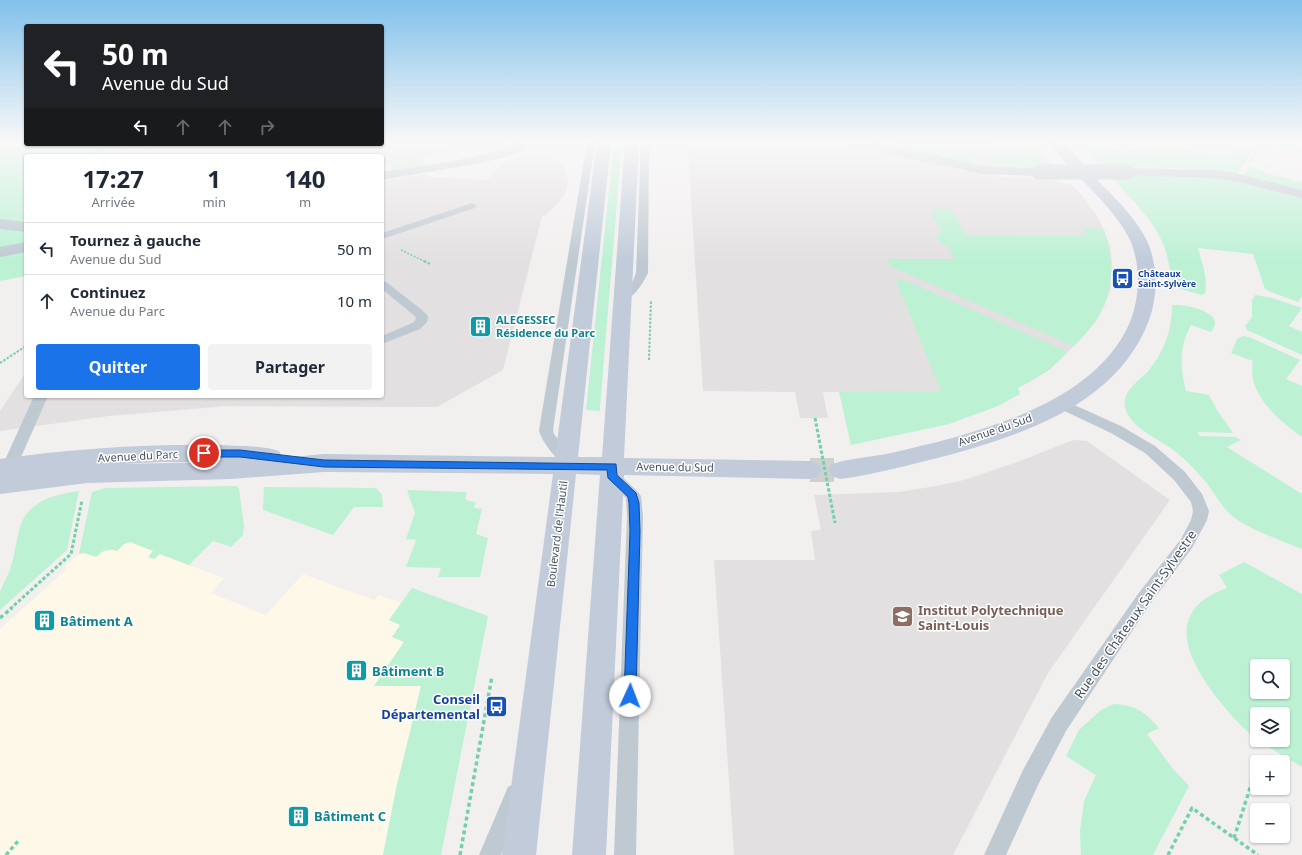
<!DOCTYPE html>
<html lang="fr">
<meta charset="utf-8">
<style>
body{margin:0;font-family:"Noto Sans",sans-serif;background:#f2f2f3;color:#1f2937;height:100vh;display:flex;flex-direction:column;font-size:15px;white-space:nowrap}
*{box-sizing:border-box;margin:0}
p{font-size:13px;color:#747a83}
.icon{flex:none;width:22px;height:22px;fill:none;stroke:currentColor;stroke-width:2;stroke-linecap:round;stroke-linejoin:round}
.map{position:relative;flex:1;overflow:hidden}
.details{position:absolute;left:24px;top:154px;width:360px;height:244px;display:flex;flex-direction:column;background:#fff;border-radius:4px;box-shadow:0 1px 3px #0004}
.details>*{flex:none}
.guide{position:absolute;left:24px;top:24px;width:360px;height:122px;border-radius:4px;box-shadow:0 1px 3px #0004;background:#202124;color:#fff;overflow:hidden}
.buttons{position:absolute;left:1250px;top:659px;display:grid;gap:8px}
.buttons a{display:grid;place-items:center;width:40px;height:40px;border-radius:4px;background:#fff;box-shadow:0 1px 3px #0004;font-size:20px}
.pin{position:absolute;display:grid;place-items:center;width:34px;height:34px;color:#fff;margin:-17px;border:2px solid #fff;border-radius:50%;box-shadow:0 1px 4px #0007}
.me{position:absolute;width:44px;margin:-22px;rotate:2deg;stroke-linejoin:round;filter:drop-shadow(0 0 3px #0008)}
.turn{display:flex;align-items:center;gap:14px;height:84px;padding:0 12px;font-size:18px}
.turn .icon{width:52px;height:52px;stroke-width:2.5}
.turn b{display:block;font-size:28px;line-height:34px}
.lanes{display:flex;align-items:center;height:38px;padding:0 12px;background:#0003;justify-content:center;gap:20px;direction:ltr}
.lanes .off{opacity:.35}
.eta{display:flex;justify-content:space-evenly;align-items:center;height:68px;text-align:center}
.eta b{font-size:24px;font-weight:700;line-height:28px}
.cta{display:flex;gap:8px;margin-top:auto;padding:8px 12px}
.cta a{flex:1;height:46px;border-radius:4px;background:#1a73e8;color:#fff;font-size:16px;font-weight:700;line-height:46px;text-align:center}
.cta a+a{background:#f2f2f3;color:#1f2937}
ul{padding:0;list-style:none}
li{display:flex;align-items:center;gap:12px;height:52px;padding:0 12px;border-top:1px solid #e0e1e3}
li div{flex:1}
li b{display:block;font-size:15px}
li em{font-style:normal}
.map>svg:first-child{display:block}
.commercial{fill:#fdf8e8}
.education{fill:#e3e0e1}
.green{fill:#bcf1d4;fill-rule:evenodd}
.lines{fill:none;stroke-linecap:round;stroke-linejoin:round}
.secondary-tunnel{stroke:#d0cfd2;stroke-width:24;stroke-dasharray:24 12;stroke-linecap:butt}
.path-far3{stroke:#73d1a8;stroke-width:1.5;stroke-dasharray:2 1.5;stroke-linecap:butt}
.path-far2{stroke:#73d1a8;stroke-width:2;stroke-dasharray:2.5 1.5;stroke-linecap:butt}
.path-far1{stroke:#73d1a8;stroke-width:3;stroke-dasharray:3.5 2;stroke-linecap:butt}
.path{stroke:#73d1a8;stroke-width:3.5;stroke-dasharray:4 3;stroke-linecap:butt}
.lane{fill:#bfc9d2;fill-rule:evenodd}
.street{fill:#bfc9d2;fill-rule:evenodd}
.secondary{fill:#c1cbd9;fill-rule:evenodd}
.path-bridge{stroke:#73d1a8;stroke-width:3;stroke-dasharray:3.5 2;stroke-linecap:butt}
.street-bridge{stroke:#bfc9d2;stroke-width:15}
.route{fill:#1a73e8;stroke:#114b97}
.labels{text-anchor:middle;stroke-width:3;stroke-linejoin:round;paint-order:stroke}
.far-transit-label{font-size:9px;font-weight:bold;fill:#164399;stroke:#fff;text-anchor:start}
.culture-label{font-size:11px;font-weight:bold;fill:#0d838f;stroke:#fff;text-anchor:start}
.street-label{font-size:11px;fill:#46515e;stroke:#fff}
.near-education-label{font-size:13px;font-weight:bold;fill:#785e54;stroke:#fff;text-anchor:start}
.near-street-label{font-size:13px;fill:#46515e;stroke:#fff}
.near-culture-label{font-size:13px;font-weight:bold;fill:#0d838f;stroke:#fff;text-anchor:start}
.near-transit-label{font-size:13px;font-weight:bold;fill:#164399;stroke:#fff;text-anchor:end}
</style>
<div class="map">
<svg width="1302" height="855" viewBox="0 0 1302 855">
<rect width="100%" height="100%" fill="#f2efef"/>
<path class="commercial" d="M130,542L154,551L148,557L159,554L224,578L211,593L266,615L303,574L374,600L379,595L401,603L389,620L400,625L404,641L374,686H421L396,789L383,855H0V629L66,570V565L79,554L84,553L96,557L103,551L112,550L117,551L124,544Z"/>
<g class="education">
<path d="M382,142H509L485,150L483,146L422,157L423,160L382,166V156H120L121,152L177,144H382Z"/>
<path d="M870,142H1032L987,166L973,165Z"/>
<path d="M813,143L857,146L983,175L1013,178H1043L1072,185L1079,192L1097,216L1104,230L1110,247L1112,264L1110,290L1105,304L1097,320L1080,340L1049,370L1028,383L997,390L911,392H823L828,418H800L795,392L703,391L688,151H804Z"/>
<path d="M525,155H546L560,161L566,171L568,181L566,192L558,203L547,214L542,216L503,370L437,407L226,406L109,416L0,431V411L26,372V396H382V181L424,174L430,177L487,180L495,170L507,161Z"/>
<path d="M1073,440L1087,441L1170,500L1048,673L953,855H734L714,560H815L811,531L821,530L814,495L899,492L936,486L964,480L1020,461Z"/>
</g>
<g class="green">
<path d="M0,142H26V144H177L121,152L120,156H26V276L0,281Z"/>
<path d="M614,142H622L600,407V411L586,410Z"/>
<path d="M870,142H887L939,153L944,152L962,156L969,147L980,149L970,164Z"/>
<path d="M998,142H1032L1053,167L987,166Z"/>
<path d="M1078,142C1096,142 1131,161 1144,142H1168L1178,147L1222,158L1224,155L1229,156L1235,145L1230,144L1231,142H1252V153L1236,175C1193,166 1149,168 1105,167H1102Z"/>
<path d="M423,160L425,165L392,170L390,164Z"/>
<path d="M1250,167L1265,171L1264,173L1302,182V191L1243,175Z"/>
<path d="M1109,174L1172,175L1228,179L1302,197V296L1298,302L1269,291L1265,289L1253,254L1198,248C1202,264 1208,276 1205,293L1202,295L1177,288L1173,286C1170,273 1169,259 1164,246C1154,219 1128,196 1109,174Z"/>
<path d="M930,210H952L966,235L1088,236L1081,227H1093L1104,230C1119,278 1111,310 1074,346L890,266L887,259H955L948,246H942L936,234L942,233Z"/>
<path d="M901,279L1068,352L1049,370L1018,388L1020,394L998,406L949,424L851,445L839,392L941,391L896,281Z"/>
<path d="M1255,295L1272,298L1302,308L1289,326L1302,332V355L1247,330L1245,326L1252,317V300Z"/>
<path d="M1172,305C1186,304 1228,312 1211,332L1191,325C1179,346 1180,368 1186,391L1209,395L1217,410L1233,433L1197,432L1200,436L1236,437L1241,440L1227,447L1302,494V549C1283,541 1245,528 1231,515C1221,506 1214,492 1205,481C1196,471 1186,460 1175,451C1159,439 1121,424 1125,400C1127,387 1142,379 1149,370C1165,350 1172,330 1172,305Z"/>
<path d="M1243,336L1249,337L1300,360L1286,379L1302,386V437C1278,420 1246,393 1253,361L1231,353L1237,339Z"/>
<path d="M237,486L239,489L244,526L243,535L231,547L213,541L189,565L160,554L154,559L148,557L153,551L130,542L124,544L117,551C108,548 102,551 96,557L84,553L79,554L92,492L105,488Z"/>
<path d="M264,487L376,488L382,495L383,507H354L333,535L263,510Z"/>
<path d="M407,490L467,492L465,498L468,501L476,502L474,508L482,509L476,534L488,538L480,577H438L441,568L406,567L416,540L406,539L415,513Z"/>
<path d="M79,491L67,550L0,610C0,605 0,597 0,592C2,585 8,577 10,569C15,555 16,539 21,524C30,500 57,494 79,491Z"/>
<path d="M1244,562L1302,594V767L1257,740H1283V714H1257V740C1241,727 1229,713 1217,698C1186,658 1164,610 1227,588L1219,575ZM1257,666H1283V692H1257Z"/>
<path d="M412,588L488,616L441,855H383L396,789L421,686H374L404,642L392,637L400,625L389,620Z"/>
<path d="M1114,704C1136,705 1145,712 1159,728L1147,734L1173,769L1189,786L1153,855H1081L1080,831L1084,801L1096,775L1066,756L1079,730L1101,710Z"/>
</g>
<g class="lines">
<path class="secondary-tunnel" d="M810,470H840"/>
<g class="path-far3">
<path d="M1266,142L1302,151"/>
<path d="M90,156L96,151L112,144"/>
<path d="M1250,162L1255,155L1256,142"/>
<path d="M401,250L426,262"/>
</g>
<g class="path-far2">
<path d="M424,261L430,264"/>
<path d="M649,360L651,300"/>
<path d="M0,363L26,346"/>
</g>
<path class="path-far1" d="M10,609L71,554L82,500"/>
<g class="path">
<path d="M0,618L12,608"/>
<path d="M1234,838L1252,782"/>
<path d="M6,855L19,840"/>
<path d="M460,855L492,676"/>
<path d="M1168,855L1192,808L1258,855"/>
</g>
<g class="lane">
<path d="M587,142H595L553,430L554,434L573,458L571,462C568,463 565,464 562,462C554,458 540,438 539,430Z"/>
<path d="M641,142H649L648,273C643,283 632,303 619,299L617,297L633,281L636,273Z"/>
<path d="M472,203L477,206L475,208L382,239V233Z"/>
<path d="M382,281L386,282L422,310L428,316L427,322L420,329L382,344V336L412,323L415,321L416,317L382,289Z"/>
<path d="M34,396H48L14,473L5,487L0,489V471Z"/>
<path d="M1061,399L1121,426L1155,446L1185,472L1202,494L1209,511L1207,520L1192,548L1150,604L1066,731L1038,785L1006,855H984L1023,770L1052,717L1138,594L1181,539L1191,520L1193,511L1191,502L1174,480L1145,453L1111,433L1056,407L1054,404L1056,401Z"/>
<path d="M612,470L617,472L638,492L641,496L643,516L636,855H614L627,516L626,498L605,476L607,472Z"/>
<path d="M515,783L522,787L526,794L501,855H479L508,787Z"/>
</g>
<g class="street">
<path d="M518,142H536L534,145L510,156L480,163L382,180V172C426,164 477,161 518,142Z"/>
<path d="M846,142H871L982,166L1039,168L1044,169L1046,172L1044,175L1039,176L982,174L853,146L848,145Z"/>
<path d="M1127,168L1213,170L1239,174L1302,190V198L1239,182L1213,178L1122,175L1120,172L1122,169Z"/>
<path d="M0,219L26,222V232L0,229Z"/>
<path d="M26,242V252L0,257V247Z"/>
</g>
<g class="secondary">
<path d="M597,142H611L578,457H602L625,142H639L624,458L810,461L818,464L822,470L818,476L810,479L624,475L606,855H572L600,475L576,474L536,855H502L553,474L324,472L231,479L87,483L0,494V459C71,449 144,444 216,445C236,446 259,445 279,451L282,458L324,454L555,457ZM160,462H210L124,464Z"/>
<path d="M1049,142H1063C1077,157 1090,172 1104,187C1120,203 1137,220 1147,241C1158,265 1158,296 1149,320C1118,403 1027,433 949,455C913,464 877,474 840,479L832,476L828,470L832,464C851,458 872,457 891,453C970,435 1095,406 1130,322C1140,297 1141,265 1130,240C1113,204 1072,175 1049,142Z"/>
</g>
<path class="path-bridge" d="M815,418L835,523"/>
<path class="street-bridge" d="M1039,172H1127"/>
</g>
<linearGradient id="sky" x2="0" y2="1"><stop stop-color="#81c1eb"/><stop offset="0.54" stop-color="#f9f8f8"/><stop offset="1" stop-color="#f9f8f8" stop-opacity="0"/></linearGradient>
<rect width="1302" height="262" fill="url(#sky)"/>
<path class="route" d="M204,450H240L324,460L616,464L617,475L636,493L639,503L640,531L636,696L634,700L630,702L625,700L624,696L630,531L629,503L628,497L608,478L607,470L324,467L240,457H204L199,453Z"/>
<defs>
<symbol id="bus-square" viewBox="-11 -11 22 22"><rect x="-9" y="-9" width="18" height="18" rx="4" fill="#1a4fb4" stroke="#fff"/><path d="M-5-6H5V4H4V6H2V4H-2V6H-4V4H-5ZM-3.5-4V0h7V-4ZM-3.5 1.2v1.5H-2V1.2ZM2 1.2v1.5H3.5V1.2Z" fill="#fff"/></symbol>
<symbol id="building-square" viewBox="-11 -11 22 22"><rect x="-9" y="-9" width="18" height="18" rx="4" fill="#0f9aa8" stroke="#fff"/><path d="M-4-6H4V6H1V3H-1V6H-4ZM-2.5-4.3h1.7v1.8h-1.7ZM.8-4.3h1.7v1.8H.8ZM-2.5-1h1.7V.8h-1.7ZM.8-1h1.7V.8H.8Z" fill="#fff"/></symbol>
<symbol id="university-square" viewBox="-11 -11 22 22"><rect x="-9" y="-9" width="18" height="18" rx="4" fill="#8d6e63" stroke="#fff"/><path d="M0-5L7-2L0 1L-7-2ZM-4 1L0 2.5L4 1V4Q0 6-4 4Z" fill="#fff"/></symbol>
</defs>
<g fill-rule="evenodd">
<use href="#bus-square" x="1110" y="266" width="25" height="25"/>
<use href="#building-square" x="468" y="314" width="25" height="25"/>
<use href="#university-square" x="890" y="604" width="25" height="25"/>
<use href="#building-square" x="32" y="608" width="25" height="25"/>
<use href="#building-square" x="344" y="658" width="25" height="25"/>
<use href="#bus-square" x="484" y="694" width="25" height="25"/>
<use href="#building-square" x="286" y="804" width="25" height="25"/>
</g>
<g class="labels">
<g class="far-transit-label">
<text x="1138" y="277">Châteaux<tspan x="1138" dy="10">Saint-Sylvère</tspan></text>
</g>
<g class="culture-label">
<text x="496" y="324">ALEGESSEC<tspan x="496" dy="13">Résidence du Parc</tspan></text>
</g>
<g class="street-label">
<text transform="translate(995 430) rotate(-19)" y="4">Avenue du Sud</text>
<text transform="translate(138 456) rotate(-3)" y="4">Avenue du Parc</text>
<text transform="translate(675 467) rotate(1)" y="4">Avenue du Sud</text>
<text transform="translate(557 534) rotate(-83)" y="4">Boulevard de l'Hautil</text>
</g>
<g class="near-education-label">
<text x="918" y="615">Institut Polytechnique<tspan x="918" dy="15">Saint-Louis</tspan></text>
</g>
<g class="near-street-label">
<text transform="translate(1135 614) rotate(-55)" y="5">Rue des Châteaux Saint-Sylvestre</text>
</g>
<g class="near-culture-label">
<text x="60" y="626">Bâtiment A</text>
<text x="372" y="676">Bâtiment B</text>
<text x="314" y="821">Bâtiment C</text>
</g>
<g class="near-transit-label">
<text x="480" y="704">Conseil<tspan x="480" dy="15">Départemental</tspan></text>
</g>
</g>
</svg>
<div class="buttons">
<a><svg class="icon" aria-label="search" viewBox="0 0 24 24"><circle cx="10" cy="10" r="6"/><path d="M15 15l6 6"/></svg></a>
<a><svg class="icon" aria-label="layers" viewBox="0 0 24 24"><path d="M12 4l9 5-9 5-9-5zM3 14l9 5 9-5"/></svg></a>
<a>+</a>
<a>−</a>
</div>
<div class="pin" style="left:204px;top:453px;background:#d93025"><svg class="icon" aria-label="arrive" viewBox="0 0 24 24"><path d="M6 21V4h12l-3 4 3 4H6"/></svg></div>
<svg class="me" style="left:630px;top:696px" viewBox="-20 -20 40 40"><circle r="19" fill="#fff"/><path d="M0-13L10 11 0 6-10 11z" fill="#1a73e8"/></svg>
<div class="guide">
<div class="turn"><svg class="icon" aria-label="left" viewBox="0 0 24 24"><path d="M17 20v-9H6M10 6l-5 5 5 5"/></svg><div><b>50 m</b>Avenue du Sud</div></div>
<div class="lanes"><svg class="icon" aria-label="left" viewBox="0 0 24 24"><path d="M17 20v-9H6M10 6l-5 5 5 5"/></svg><svg class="icon off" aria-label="ahead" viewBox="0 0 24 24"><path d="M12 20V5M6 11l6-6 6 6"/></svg><svg class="icon off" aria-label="ahead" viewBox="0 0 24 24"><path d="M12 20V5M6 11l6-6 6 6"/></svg><svg class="icon off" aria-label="right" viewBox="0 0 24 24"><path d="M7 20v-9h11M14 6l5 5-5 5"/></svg></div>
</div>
<section class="details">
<div class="eta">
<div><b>17:27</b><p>Arrivée</p></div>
<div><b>1</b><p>min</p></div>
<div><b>140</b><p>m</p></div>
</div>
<ul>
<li><svg class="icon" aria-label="left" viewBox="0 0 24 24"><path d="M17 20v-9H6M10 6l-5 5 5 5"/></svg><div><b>Tournez à gauche</b><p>Avenue du Sud</p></div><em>50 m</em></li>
<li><svg class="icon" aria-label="ahead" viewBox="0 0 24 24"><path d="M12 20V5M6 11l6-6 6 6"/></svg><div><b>Continuez</b><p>Avenue du Parc</p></div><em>10 m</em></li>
</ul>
<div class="cta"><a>Quitter</a><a>Partager</a></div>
</section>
</div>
